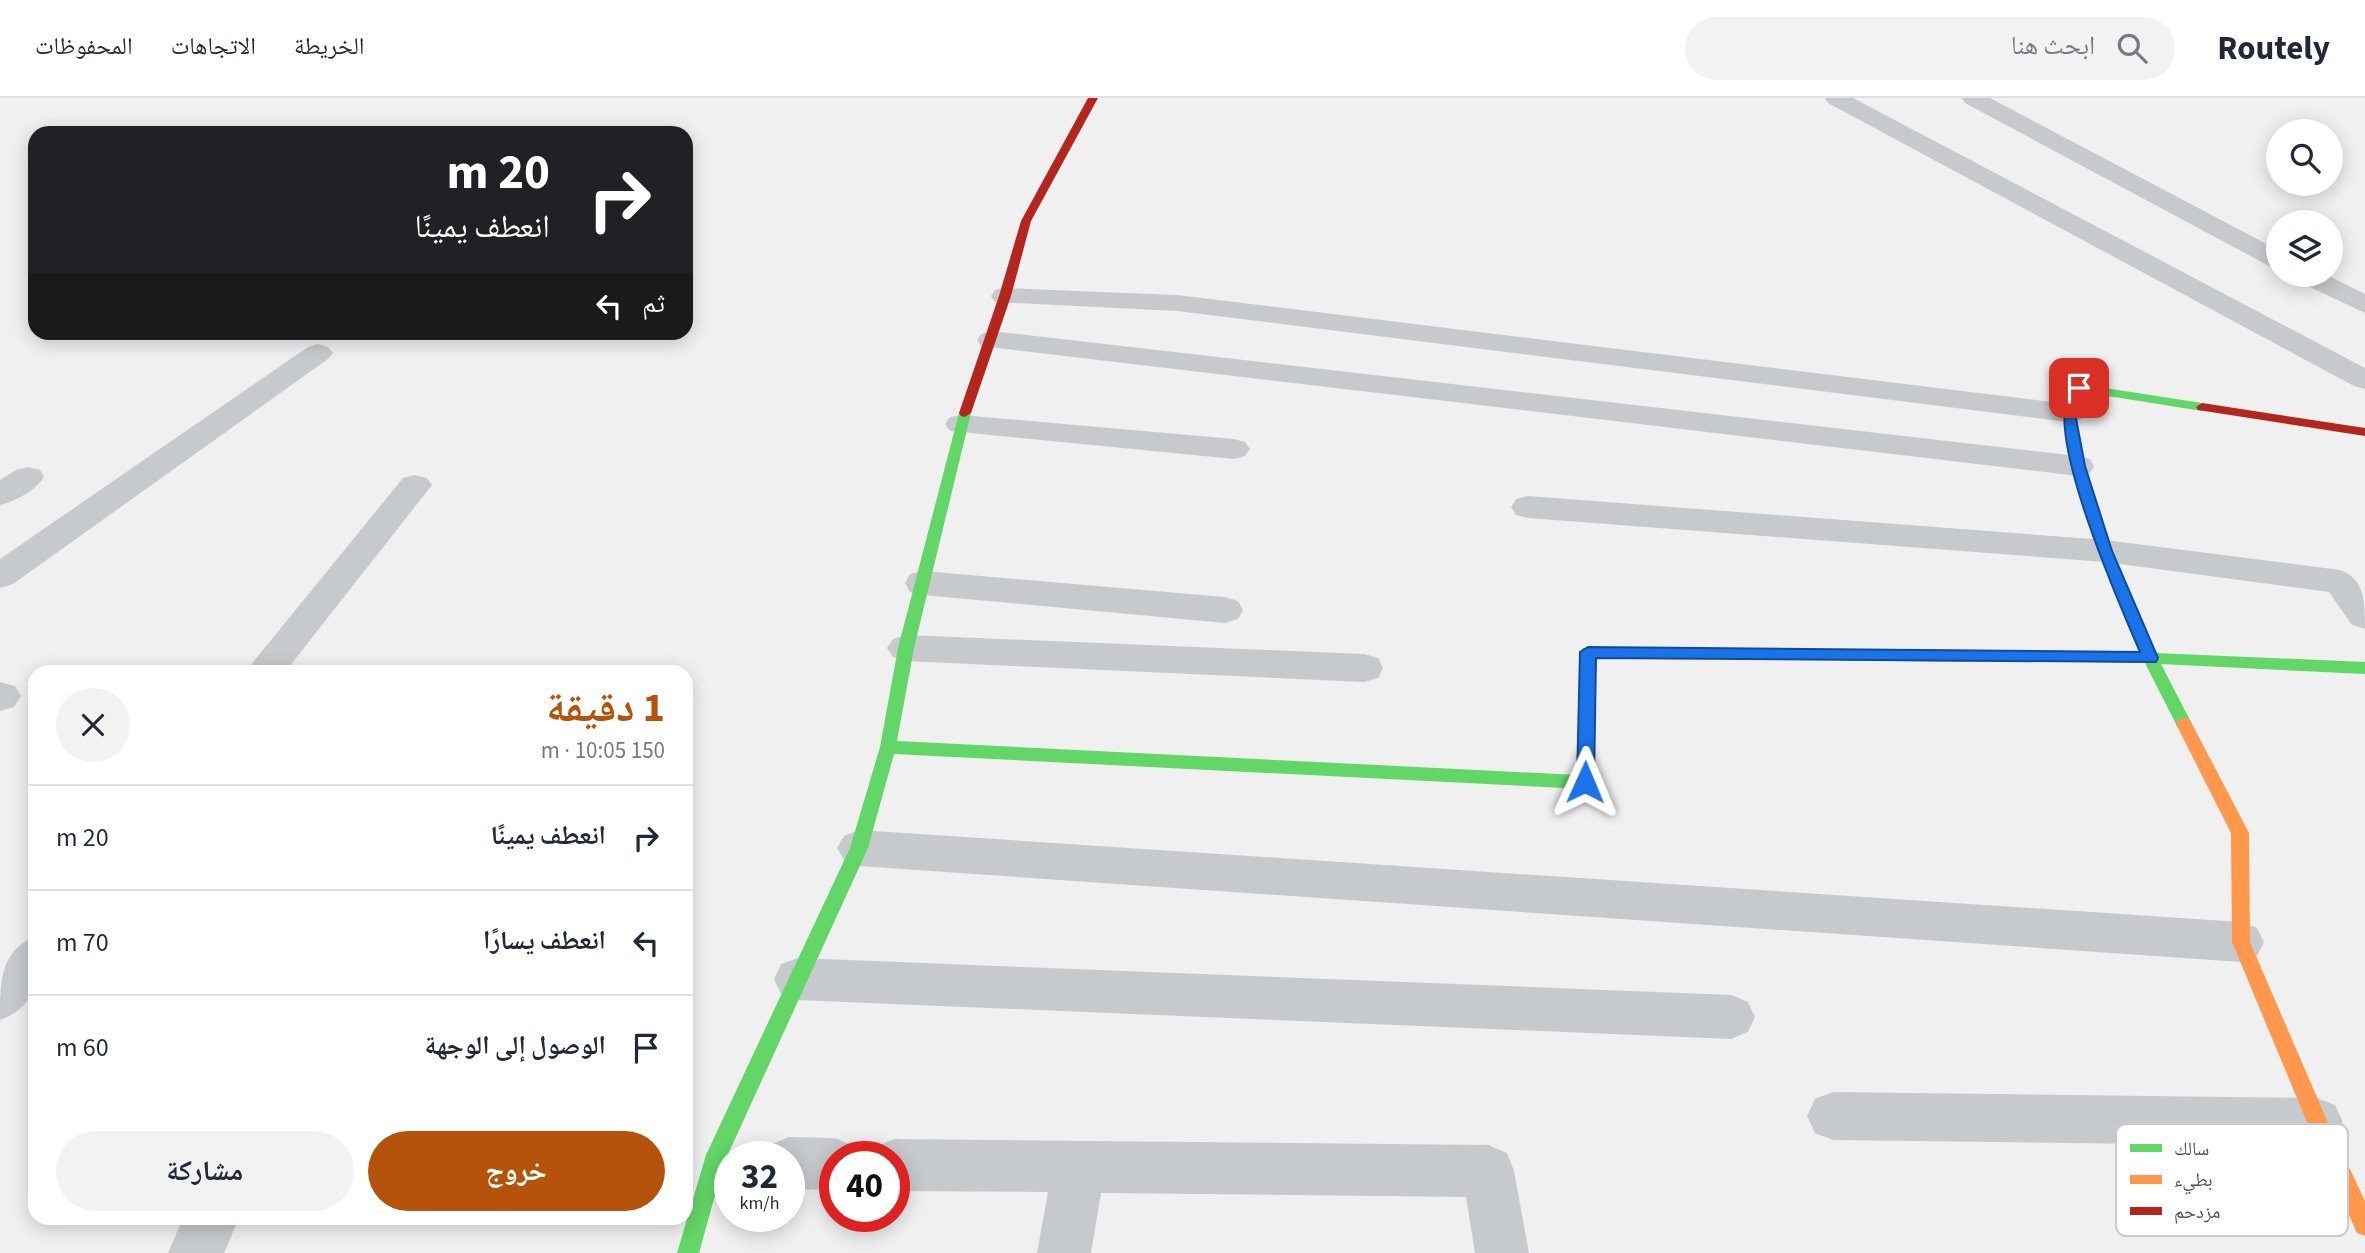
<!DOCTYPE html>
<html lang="ar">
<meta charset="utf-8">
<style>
body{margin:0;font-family:"Source Sans 3","Noto Naskh Arabic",sans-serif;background:#f2f2f3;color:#1f2937;direction:rtl;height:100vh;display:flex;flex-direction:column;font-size:26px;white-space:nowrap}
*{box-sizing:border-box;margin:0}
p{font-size:23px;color:#747a83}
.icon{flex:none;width:38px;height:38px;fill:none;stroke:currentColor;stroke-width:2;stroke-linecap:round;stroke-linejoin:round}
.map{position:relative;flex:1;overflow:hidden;direction:ltr}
.details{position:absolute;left:28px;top:567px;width:665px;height:560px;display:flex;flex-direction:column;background:#fff;border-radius:21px;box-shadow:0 4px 18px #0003;direction:rtl}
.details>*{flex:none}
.guide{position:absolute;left:28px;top:28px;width:665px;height:214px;border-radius:21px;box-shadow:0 4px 18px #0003;direction:rtl;background:#202124;color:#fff;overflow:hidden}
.fabs{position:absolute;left:2266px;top:21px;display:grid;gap:14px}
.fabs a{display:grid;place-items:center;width:77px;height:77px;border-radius:50%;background:#fff;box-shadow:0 4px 18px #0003;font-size:35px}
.speed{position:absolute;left:714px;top:1043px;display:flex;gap:14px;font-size:35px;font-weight:700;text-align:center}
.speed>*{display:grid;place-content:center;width:91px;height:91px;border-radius:50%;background:#fff;box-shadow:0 4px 18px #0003;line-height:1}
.speed small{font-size:18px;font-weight:400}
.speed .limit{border:10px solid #d22;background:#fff;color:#111}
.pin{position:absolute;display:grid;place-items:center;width:60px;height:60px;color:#fff;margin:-30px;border-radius:14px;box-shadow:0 4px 10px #0006}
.me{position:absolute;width:77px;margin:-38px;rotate:1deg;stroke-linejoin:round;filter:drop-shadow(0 0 5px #0008)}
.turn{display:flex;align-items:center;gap:24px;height:147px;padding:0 28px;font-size:32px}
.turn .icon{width:91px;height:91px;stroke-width:2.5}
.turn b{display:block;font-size:49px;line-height:60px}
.then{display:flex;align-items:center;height:66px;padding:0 28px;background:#0003;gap:14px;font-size:26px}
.round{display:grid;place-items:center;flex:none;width:74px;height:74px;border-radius:37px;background:#f2f2f3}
.headline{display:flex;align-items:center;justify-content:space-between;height:119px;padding:0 28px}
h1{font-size:42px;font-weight:700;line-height:52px;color:#b45309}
.action{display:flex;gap:14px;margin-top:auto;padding:14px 28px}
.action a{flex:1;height:80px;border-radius:42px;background:#b45309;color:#fff;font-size:28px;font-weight:700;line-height:80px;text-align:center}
.action a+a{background:#f2f2f3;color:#1f2937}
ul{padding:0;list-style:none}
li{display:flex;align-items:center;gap:21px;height:105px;padding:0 28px;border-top:2px solid #e0e1e3}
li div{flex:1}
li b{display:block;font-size:26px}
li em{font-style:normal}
header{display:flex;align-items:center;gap:42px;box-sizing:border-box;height:98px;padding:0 35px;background:#fff;border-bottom:2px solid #e0e1e3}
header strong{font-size:33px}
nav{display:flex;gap:38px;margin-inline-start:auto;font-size:24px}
.search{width:490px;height:63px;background:#f2f2f3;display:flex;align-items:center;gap:18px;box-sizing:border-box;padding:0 24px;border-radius:38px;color:#747a83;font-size:26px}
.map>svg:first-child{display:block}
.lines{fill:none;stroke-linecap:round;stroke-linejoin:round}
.street{fill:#c7cacc;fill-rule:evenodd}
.fast{fill:#63d668;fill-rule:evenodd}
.slow{fill:#ff974d;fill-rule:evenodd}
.jam{fill:#b3261e;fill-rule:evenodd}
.route{fill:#1a73e8;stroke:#114b97;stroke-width:2}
.key{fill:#fff;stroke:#c8cbce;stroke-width:2}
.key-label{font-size:19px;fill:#48535b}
</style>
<header>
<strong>Routely</strong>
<div class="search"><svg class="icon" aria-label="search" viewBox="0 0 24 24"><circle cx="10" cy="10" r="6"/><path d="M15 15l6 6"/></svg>ابحث هنا</div>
<nav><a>الخريطة</a><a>الاتجاهات</a><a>المحفوظات</a></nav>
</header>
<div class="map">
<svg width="2365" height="1155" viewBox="0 0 2365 1155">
<rect width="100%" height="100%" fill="#f0f0f0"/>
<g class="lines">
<g class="street">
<path d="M1825,0H1853L2365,270V291L2354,288L1828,5Z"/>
<path d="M1962,0H1990L2278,152V170L2269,168L1965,5Z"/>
<path d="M2293,177H2327L2365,196V215L2297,183Z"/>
<path d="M1005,190L1177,197L2069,306L2080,308L2085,315L2080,322L2069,324L1177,213L995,204L991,198L995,192Z"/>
<path d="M991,233L2078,358L2090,361L2094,368L2090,375L2078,378L981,248L977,242L981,236Z"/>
<path d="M318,246L328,249L333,255L328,261L13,486L0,490V461L308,249Z"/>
<path d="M961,317L1234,341L1245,344L1250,351L1245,358L1234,361L950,333L945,326L950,319Z"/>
<path d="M28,369L40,372L44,379C35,393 16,403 0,407V382L16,372Z"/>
<path d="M415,377L427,380L432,387L285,574H245L403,380Z"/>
<path d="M1528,398L2105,442L2340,472C2365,481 2365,504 2365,531L2352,527L2329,494L2105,464L1528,420L1516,417L1511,409L1516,401Z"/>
<path d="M923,473L1225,499L1238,503L1243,512L1238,521L1225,525L923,497L910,494L905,485L910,476Z"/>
<path d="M906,537L1364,556L1378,560L1383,570L1378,580L1364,584L906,563L893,559L887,550L893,541Z"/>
<path d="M0,584L15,588L21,598L14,609L0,613Z"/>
<path d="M859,732L2241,824L2257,830L2264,844L2257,858L2241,864L859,768L844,762L837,750L844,738Z"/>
<path d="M35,838C35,876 43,906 0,922C0,883 0,854 35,838Z"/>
<path d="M798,860L1731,897L1748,904L1755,919L1748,934L1731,941L798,902L781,896L774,881L781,866Z"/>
<path d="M1833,994L2317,1000L2335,1007L2343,1024L2335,1041L2317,1048L1833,1042L1815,1035L1807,1018L1815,1001Z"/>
<path d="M789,1039L835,1040L854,1048L858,1059H835V1092L789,1091V1059H765L770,1047Z"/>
<path d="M894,1041L1488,1047L1507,1055L1514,1073L1529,1155H1475L1466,1099L1101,1095L1091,1155H1037L1048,1094L894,1093V1059H871L875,1049Z"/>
<path d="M183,1120H239L224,1155H168Z"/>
</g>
<g class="fast">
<path d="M2079,286L2202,305L2208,309L2202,313L2083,294L2075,315L2085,368L2112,453L2156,555L2365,564V576L2161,566L2192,626L2190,630H2178L2145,565L1962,562L1959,558L1962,554L1967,552L2140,554C2125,518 2029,305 2079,286Z"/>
<path d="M965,311L971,315L914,550L897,643L1577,677L1580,554L1583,550H1666L1674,555L1666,560H1596L1593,684L1591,689L1585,691L894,656L868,750L724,1065L699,1155H677L706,1057L850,750L880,649L898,550L959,315Z"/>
</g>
<g class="slow">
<path d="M1666,550L1967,552L1975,558L1967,564L1666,560L1658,555Z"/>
<path d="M2184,620L2190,622L2249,735L2250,844L2325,1018L2365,1103V1138L2357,1135L2307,1024L2232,844L2231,735L2176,626L2178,622Z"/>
</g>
<g class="jam">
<path d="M1088,0H1098L1031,123L1011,198L971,315L965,319L961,318L959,315L999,198L1021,123Z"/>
<path d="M2202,305L2365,330V338L2198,312L2196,309Z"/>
</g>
</g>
<path class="route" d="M2079,286L2086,290L2075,315L2085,368L2112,453L2158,560L2156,564L1596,560L1594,684L1591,689H1579L1577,684L1580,554L1588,549L2140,554C2125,518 2028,305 2079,286Z"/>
<rect x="2116" y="1026" width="232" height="112" rx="10" class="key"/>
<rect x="2130" y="1046" width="32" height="8" fill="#63d668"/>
<rect x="2130" y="1077" width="32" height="9" fill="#ff974d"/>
<rect x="2130" y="1109" width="32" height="8" fill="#b3261e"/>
<g class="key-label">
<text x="2174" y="1057">سالك</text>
<text x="2174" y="1088">بطيء</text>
<text x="2174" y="1120">مزدحم</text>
</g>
</svg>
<div class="fabs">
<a><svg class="icon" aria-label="search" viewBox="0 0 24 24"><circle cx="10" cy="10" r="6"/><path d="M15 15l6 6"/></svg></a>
<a><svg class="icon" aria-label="layers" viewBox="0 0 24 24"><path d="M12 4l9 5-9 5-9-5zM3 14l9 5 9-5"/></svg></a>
</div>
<div class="speed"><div>32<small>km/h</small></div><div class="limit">40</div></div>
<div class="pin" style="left:2079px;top:290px;background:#d93025"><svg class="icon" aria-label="arrive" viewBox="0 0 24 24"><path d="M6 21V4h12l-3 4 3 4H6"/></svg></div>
<svg class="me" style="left:1585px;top:684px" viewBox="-20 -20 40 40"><path d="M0-17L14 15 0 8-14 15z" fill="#1a73e8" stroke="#fff" stroke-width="4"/></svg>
<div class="guide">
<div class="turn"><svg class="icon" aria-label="right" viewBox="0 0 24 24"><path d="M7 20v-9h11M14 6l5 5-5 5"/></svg><div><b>20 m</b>انعطف يمينًا</div></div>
<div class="then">ثم<svg class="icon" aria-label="left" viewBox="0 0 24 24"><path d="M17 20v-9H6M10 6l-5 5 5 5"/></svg></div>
</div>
<section class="details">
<div class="headline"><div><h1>1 دقيقة</h1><p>150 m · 10:05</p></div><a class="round"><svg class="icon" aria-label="close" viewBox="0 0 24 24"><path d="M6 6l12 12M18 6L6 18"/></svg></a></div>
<ul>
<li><svg class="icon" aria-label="right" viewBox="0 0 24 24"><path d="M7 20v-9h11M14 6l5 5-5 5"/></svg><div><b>انعطف يمينًا</b></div><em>20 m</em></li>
<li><svg class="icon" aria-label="left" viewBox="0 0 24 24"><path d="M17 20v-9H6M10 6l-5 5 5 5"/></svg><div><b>انعطف يسارًا</b></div><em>70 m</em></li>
<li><svg class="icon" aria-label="arrive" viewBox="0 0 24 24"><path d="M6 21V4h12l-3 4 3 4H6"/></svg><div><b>الوصول إلى الوجهة</b></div><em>60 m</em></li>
</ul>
<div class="action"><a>خروج</a><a>مشاركة</a></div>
</section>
</div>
